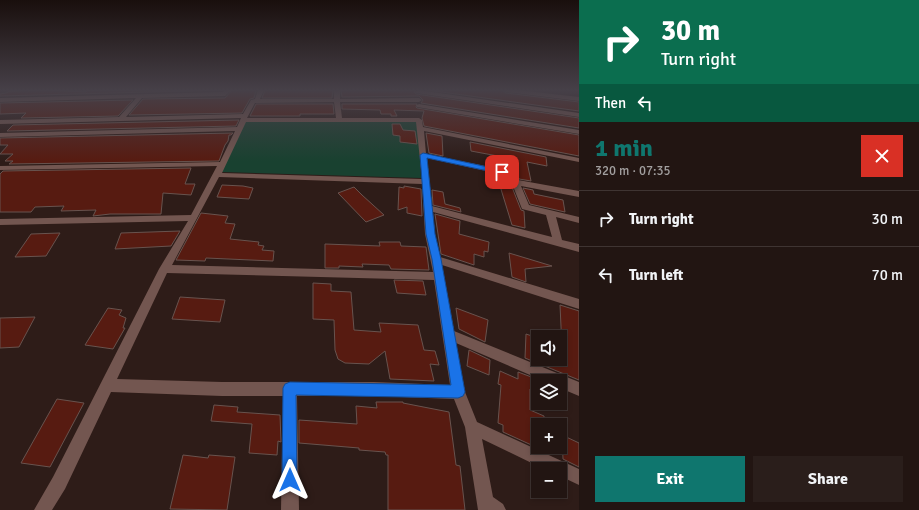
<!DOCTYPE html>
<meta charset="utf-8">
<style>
body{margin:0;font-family:Signika,sans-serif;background:#2a1e1b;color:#f1f3f6;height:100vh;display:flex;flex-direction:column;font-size:15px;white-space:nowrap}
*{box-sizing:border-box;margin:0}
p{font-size:13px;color:#a29f9f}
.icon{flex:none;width:22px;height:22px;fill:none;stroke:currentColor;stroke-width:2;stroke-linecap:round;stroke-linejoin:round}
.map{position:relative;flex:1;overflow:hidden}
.details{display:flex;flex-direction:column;background:#221512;width:340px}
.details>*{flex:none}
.hud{background:#0b6e4f;color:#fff;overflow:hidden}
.tools{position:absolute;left:531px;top:330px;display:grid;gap:8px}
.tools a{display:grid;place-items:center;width:36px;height:36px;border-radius:0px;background:#221512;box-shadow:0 2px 6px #0003,0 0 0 1px #3f3432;font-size:20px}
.pin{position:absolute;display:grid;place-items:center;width:34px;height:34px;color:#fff;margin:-17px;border-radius:8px;box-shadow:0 2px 6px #0006}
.me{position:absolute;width:44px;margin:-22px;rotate:0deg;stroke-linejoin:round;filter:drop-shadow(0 0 3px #0008)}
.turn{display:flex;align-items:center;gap:14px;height:84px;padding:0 16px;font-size:18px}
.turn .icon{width:52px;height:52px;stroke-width:2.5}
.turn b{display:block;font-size:28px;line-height:34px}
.then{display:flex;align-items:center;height:38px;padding:0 16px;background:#0003;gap:8px;font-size:15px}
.round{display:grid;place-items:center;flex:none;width:42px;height:42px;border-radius:0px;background:#2a1e1b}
.headline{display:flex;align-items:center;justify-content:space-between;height:68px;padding:0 16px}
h1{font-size:24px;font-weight:800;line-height:30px;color:#0f766e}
.cta{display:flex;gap:8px;margin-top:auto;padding:8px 16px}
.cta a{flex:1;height:46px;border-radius:0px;background:#0f766e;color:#fff;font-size:16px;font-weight:800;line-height:46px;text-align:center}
.cta a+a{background:#2a1e1b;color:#f1f3f6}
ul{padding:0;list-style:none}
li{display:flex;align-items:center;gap:12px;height:56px;padding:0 16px;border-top:1px solid #3f3432}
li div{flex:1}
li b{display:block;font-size:15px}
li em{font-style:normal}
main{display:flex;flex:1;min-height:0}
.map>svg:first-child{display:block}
.green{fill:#194130}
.building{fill:#571b11;stroke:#68534e}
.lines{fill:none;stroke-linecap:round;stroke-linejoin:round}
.minor{fill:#735650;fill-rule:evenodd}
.route{fill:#1a73e8;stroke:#114b97}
</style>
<main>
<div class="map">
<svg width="579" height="510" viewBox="0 0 579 510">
<rect width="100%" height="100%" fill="#2e1c18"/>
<path class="green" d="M245,122H418L421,178L221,172Z"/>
<g class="building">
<path d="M51,90L86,92L88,90H223L0,96V94L6,93L10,91Z"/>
<path d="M232,90H256L254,98L250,99L242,113L129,115L143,99L225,98Z"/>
<path d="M265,90H333L332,98H262Z"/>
<path d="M341,90H416L414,92L416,94L579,118V128L421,103L423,100L419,96L342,97Z"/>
<path d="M427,90H502L506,93L579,102V111Z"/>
<path d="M133,100L118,116L21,118L26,113L0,114V103Z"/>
<path d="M256,104H333L334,114H300V116H250Z"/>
<path d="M342,104H417L416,107L417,108L579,135V156L424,126L422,118L424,111L394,110L397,116H391V114H381L380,110L342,109Z"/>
<path d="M239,120L236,126L7,131L13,125Z"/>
<path d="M392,124H400L403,130L415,131L417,144L400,142V136L393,135Z"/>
<path d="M233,133L231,135H229L228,141L225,145L219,161L9,164L13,161H5L13,154H0L8,145H0V138Z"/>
<path d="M426,133L442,136L443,156L429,153Z"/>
<path d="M470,142L546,157L547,166L527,162L531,181L519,179L515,171L514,159L471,151Z"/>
<path d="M191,168L185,184H195L191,195L163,193L161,214H110L93,216L96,210L61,211L64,206L35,207L31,212H0V174L3,171Z"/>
<path d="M222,185L243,186L253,188L249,199L217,197Z"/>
<path d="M404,186L421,189L422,216L407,213V207L398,210L399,187L404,188Z"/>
<path d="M500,186L512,187L521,210L524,211L525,228L512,225Z"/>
<path d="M354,187L362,195L384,215L366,222L338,193Z"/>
<path d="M523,188L533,190L534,194L563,200L565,212L530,204Z"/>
<path d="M432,190L443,192L445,204L460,208L461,212L433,205Z"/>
<path d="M201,213L228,216L225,223L235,224L230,239L259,242L258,245L264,246L262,250L274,251L273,261L206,258L205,261L176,260Z"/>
<path d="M435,214L460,221L459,234L489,242L488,252L484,251V257L474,254V265L441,254Z"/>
<path d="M180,231L171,246L115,249L121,233Z"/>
<path d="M60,233L46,256L15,257L31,234Z"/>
<path d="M379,242H400L401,246L426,247L429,270L391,269L389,265L362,264L363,267L339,266V268H325V244L380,246Z"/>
<path d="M509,253L552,266L525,269L526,282L512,277Z"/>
<path d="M394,280L423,281L426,295L397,293Z"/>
<path d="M313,283L331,284V291L351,292L354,330L381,332L379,323L418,325L424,350L435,351L439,365L430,364L434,381L390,379L385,351L369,364L345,363L338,359L335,350L334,320L313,319Z"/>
<path d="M180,297L225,300L220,322L172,319Z"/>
<path d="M560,305L579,311V380L525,358L526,334L538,338V359H560V347L562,348Z"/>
<path d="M108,308L122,310L119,315L126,318L123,328H125L113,349L85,345Z"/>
<path d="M456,308L488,320L485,342L459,329Z"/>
<path d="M35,317L19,347L0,348V318Z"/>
<path d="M469,350L490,360L489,375L467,366Z"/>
<path d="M500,371L518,379V372L534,378L535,390L530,389V410L544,416V425H538V448L503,432V425L498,423L501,385L498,384Z"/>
<path d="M57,399L84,403L50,467L21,463Z"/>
<path d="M376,402H403V403L449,412L456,465L460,466L465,510H388V455H386L385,452L359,450V448L299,443V420L357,424L356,406L377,408Z"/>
<path d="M214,405L238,407L237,412L280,415L281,442L278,441L277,455L249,453L252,424L211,421Z"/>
<path d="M562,435L579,443V467L563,459Z"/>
<path d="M183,455L208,458L209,455L235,457L227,510L170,509Z"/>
</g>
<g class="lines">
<g class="minor">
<path d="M225,90H231L225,96L142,98L126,117L243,114L251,100L255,99L258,90H264L260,99H334V90H340V99L419,98L422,100L419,102H340L342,118H419L422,120L423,127L579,158V162L424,131L426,154L515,172L518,180L579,191V197L521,186L529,205L579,217V223L556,217L562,240L579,244V252L433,212L435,234L440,257L579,299V309L442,265L454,331L579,382V396L560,388V381H544L456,343L465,392L477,422L579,469V485L560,476V469H544L482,439L493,497L503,504L506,510H478L465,427L454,399L374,396H297L299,510H281L283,396H222L111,392L65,489L52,510H34L53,477L159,269L188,221L0,225V219L191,215L217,166L0,170V166L220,162L235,131L0,137V133L237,127L241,118L0,124V120L119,117L136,98L0,102V98L223,92ZM334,102L336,118H247L255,103ZM246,122H416L422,179L222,173ZM427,158L509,176L522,209L546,215L552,237L432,206ZM219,177L422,184L425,234L433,272L172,265ZM167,273L434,280L450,385L374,382H222L117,379Z"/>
<path d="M418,90L579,113V117L416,93L415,92Z"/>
<path d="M503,90H517L579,97V101L506,92Z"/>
<path d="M419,104L579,130V134L417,107V105Z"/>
</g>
</g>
<linearGradient id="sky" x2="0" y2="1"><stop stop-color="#190f0d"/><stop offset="0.56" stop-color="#464048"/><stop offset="1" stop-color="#464048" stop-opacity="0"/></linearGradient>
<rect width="579" height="161" fill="url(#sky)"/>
<path class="route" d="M423,153L502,170L505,172L502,174L427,158L435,234L441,259L465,392L463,396L458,398L296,395L297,480L295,485L290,487L284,485L282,480L283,388L285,384L290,382L451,385L432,259L426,234L420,155Z"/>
</svg>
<div class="tools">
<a><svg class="icon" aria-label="sound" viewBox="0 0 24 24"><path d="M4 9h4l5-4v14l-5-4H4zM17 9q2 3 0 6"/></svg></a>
<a><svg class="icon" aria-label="layers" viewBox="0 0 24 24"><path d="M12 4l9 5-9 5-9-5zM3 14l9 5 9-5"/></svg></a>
<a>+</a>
<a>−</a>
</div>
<div class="pin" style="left:502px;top:172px;background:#d93025"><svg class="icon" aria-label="arrive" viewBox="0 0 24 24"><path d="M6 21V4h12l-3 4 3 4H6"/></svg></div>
<svg class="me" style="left:290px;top:480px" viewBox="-20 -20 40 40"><path d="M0-17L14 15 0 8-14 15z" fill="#1a73e8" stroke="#fff" stroke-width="4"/></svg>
</div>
<section class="details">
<div class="hud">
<div class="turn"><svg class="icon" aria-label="right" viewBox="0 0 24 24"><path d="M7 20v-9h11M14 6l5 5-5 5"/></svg><div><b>30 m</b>Turn right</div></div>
<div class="then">Then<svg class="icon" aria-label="left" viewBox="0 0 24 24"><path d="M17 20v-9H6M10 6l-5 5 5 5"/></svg></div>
</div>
<div class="headline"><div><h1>1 min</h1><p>320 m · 07:35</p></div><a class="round" style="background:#d93025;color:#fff"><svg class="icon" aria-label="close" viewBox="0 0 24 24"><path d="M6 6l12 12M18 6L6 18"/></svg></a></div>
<ul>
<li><svg class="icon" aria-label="right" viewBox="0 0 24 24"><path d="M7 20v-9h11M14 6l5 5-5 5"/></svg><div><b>Turn right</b></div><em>30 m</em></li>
<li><svg class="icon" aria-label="left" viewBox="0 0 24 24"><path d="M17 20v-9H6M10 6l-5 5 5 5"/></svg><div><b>Turn left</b></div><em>70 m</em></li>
</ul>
<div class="cta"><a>Exit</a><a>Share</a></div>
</section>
</main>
